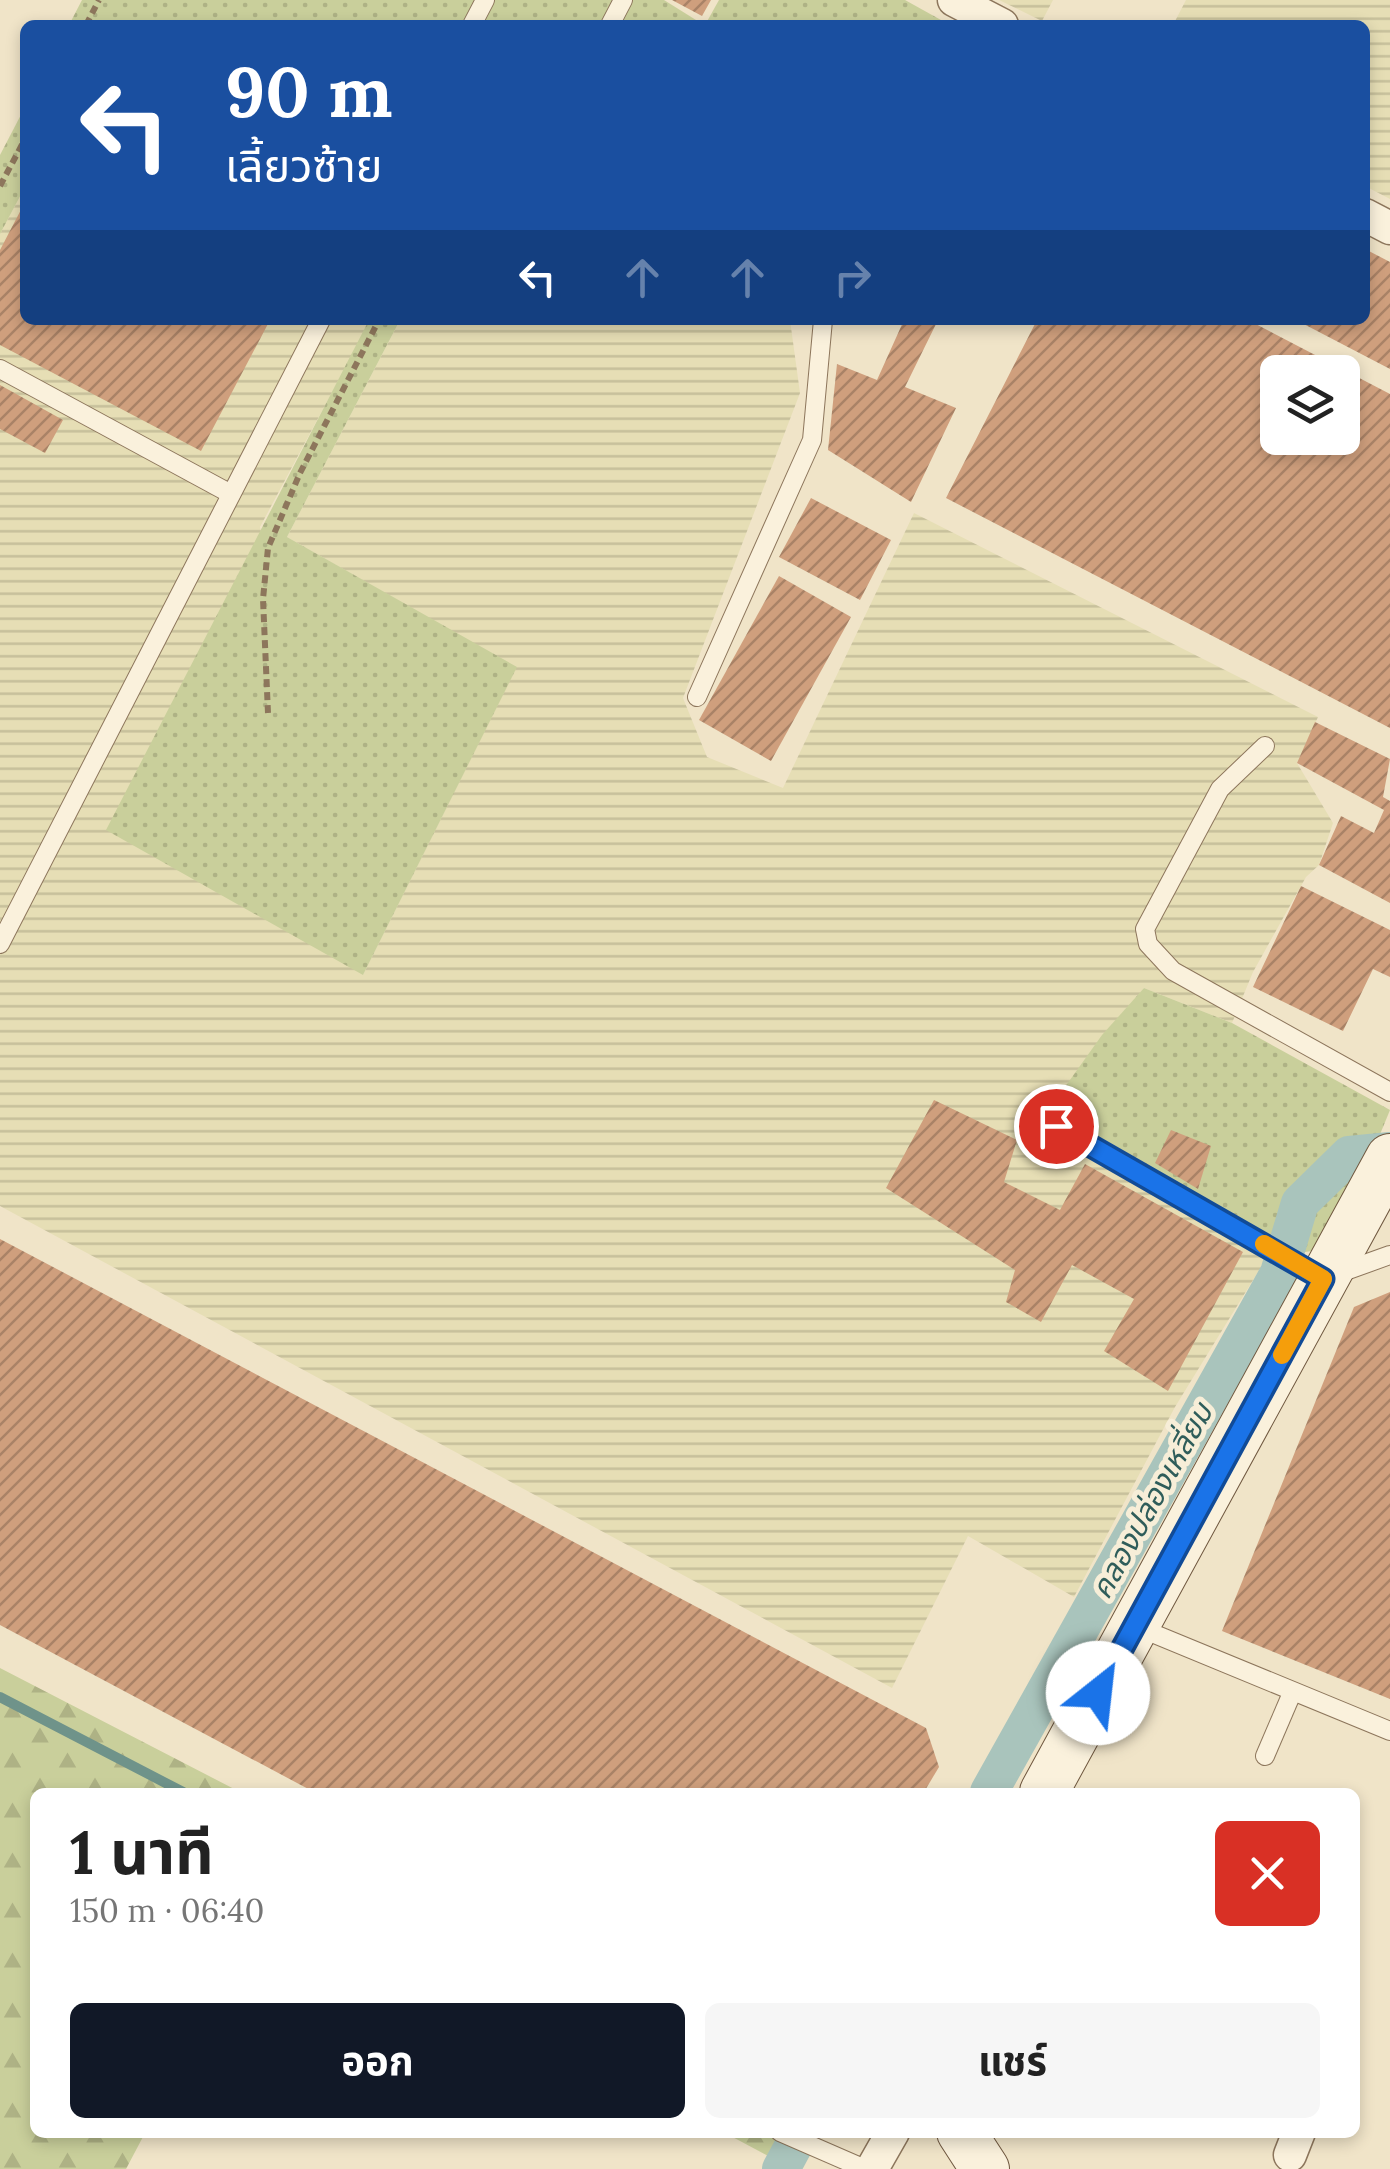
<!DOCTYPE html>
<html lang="th">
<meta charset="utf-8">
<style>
body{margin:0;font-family:Lora,"Noto Sans Thai",serif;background:#f6f6f6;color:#222;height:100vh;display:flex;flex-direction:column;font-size:38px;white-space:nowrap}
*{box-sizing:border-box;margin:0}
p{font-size:32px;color:#767676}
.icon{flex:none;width:55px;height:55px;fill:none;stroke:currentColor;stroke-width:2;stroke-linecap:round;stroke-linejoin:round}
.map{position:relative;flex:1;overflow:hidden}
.details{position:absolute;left:30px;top:1788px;width:1330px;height:350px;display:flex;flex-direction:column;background:#fff;border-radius:15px;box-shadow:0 5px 15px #0003}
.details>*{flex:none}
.hud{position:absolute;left:20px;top:20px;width:1350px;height:305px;border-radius:15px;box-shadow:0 5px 15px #0003;background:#1a4fa0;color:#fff;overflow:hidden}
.buttons{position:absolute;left:1260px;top:355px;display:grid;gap:20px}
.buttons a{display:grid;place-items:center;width:100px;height:100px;border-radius:15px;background:#fff;box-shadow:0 5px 15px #0003;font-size:50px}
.pin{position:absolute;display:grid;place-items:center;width:85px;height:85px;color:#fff;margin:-42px;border:5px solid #fff;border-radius:50%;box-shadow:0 2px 10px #0007}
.me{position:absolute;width:110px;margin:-55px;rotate:29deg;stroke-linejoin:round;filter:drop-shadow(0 0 8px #0008)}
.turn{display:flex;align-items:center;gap:35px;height:210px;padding:0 40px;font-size:45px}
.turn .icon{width:130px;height:130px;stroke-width:2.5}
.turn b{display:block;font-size:70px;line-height:85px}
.lanes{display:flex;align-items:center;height:95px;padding:0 40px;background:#0003;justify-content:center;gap:50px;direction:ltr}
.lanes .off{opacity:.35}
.round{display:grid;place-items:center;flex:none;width:105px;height:105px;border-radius:15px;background:#f6f6f6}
.headline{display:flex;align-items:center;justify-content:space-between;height:170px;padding:0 40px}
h1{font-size:60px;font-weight:700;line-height:75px}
.button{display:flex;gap:20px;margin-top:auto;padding:20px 40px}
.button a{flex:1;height:115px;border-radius:15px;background:#111827;color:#fff;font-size:40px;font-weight:700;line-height:115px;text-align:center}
.button a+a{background:#f6f6f6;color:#222}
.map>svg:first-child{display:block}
.farmland{fill:url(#farmland-rules)}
.grass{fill:url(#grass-dots)}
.forest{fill:url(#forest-firs)}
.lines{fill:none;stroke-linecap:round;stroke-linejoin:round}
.stream{stroke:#6f938a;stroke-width:10}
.canal{stroke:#a9c4bc;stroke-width:38}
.building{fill:url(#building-hatch);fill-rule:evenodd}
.lane-casing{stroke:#8d765c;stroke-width:20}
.street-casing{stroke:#8d765c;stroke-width:35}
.secondary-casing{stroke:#6f573f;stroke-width:50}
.path{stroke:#8d765c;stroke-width:6;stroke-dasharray:8 5;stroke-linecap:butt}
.lane{stroke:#faf1dc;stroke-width:18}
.street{stroke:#faf1dc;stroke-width:32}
.secondary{stroke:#faf1dc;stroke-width:48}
.route-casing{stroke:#114b97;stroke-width:25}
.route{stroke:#1a73e8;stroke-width:18}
.slow{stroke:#f59e0b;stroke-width:18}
.labels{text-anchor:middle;stroke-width:10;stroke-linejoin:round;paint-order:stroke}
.water-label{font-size:30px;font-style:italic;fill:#2f5d5a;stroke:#f7eed8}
</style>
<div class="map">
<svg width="1390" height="2169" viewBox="0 0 1390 2169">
<defs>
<pattern id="farmland-rules" width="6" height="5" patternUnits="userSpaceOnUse" patternTransform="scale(2.5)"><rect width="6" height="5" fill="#e6deb5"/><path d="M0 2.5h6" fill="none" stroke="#c6bf9b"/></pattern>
<pattern id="grass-dots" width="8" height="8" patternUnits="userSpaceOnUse" patternTransform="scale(2.5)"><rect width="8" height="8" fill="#c9cf9b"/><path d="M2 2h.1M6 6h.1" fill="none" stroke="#aeb285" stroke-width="1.8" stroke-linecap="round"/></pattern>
<pattern id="forest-firs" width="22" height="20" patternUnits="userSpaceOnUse" patternTransform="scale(2.5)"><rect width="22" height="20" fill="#c9cf9b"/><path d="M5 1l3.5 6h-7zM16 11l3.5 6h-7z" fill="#aeb285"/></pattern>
<pattern id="building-hatch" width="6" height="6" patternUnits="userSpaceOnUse" patternTransform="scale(2.5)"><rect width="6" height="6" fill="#cf9f7d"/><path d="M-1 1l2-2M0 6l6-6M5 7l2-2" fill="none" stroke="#a98266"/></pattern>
</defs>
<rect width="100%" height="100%" fill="#f0e4c8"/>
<g class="farmland">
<path d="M999,0H1053L1042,21Z"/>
<path d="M1186,0H1390V199L1365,186V25H1173Z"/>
<path d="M25,187V320L370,321L260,527L363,975L516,668L287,537L400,320H790L800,393L683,698L707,757L783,788L914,513L1318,717L1297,763L1333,823L1319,865L1306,877L1253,972L1232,1023L1144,988L1051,1108L1277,1241L1175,1407L1074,1597L968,1536L892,1688L0,1206V234Z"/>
</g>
<g class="grass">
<path d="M82,0H664L704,25H69Z"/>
<path d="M719,0H905L950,25H705Z"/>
<path d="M25,107V187L0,234V155Z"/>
<path d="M369,320H400L287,537L517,667L363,975L106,830Z"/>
<path d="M1144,988L1232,1023L1390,1110L1360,1183L1319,1250L1298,1253L1050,1108L1102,1035Z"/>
</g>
<g class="forest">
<path d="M0,1668L240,1792H35V2132L145,2133L126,2169H0Z"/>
<path d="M725,2133H782L772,2158Z"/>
</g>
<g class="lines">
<path class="stream" d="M0,1697L183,1792"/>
<g class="canal">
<path d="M989,1792L1279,1273L1300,1203L1349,1155L1390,1151"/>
<path d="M781,2169L801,2132"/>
</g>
</g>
<g class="building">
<path d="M672,0H711L702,16Z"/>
<path d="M25,202V320H270L201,451L0,345V250Z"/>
<path d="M1365,249L1390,262V369L1296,320H1365Z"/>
<path d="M904,320H938L905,387L956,408L911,502L828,450L837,364L877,380Z"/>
<path d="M1037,320H1248L1390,394V728L946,498ZM1278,372H1342V438H1278Z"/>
<path d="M0,385L63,420L45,453L0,429Z"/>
<path d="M811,498L891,540L860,600L779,557Z"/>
<path d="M779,576L851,617L771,761L699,720Z"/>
<path d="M1315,722L1390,759L1383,797L1390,801V903L1319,865L1341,816L1374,833L1384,810L1297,763Z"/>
<path d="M1301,886L1390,930V977L1373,969L1343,1031L1253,987Z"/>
<path d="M934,1100L1017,1140L1004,1182L1060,1210L1085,1164L1243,1252L1168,1391L1104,1351L1134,1299L1072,1265L1041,1322L1006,1302L1015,1270L886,1188Z"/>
<path d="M1171,1130L1211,1146L1198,1189L1155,1163Z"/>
<path d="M0,1239L926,1728L939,1767L924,1792H314L0,1625Z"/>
<path d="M1390,1292V1699L1222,1631L1354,1307Z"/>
</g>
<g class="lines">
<defs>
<g id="lane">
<path d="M472,25L485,0"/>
<path d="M610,25L623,0"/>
<path d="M0,369L231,494"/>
<path d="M697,697L812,440L823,320"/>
<path d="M1265,746L1220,789L1145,929L1148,944L1173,971L1390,1092"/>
<path d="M0,944L321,320"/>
<path d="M1056,1127L1323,1279L1390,1255"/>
<path d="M1135,1626L1390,1731"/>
<path d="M1265,1756L1292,1693"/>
<path d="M780,2132L865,2169"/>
</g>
<g id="street">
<path d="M954,0L1002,25"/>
<path d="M1365,215L1390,228"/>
<path d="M1290,2155L1299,2132"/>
<path d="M872,2169L893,2132"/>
</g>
<g id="secondary">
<path d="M1044,1792L1390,1158"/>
<path d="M961,2132L985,2169"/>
</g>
</defs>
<use href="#lane" class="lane-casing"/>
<use href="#street" class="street-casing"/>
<use href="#secondary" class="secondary-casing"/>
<g class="path">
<path d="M86,25L99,0"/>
<path d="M0,186L25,139"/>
<path d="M268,713L263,599L268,548L300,473L379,320"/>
</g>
<use href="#lane" class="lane"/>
<use href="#street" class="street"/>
<use href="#secondary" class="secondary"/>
</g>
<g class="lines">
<defs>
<path id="route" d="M1056,1126L1323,1279L1098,1693"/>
</defs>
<use href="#route" class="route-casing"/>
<use href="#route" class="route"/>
<path class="slow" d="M1264,1244L1323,1279L1282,1355"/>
</g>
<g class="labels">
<g class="water-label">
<text transform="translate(1152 1501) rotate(-61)" y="10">คลองปล่องเหลี่ยม</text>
</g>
</g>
</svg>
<div class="buttons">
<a><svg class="icon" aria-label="layers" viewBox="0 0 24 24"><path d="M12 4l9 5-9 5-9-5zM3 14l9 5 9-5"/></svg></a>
</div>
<div class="pin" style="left:1056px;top:1126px;background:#d93025"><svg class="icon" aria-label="arrive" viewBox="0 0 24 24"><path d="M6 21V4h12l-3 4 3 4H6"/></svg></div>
<svg class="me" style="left:1098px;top:1693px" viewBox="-20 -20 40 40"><circle r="19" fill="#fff"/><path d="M0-13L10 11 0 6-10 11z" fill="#1a73e8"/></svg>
<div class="hud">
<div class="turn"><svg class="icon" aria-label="left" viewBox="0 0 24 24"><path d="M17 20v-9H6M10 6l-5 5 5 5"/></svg><div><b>90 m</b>เลี้ยวซ้าย</div></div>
<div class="lanes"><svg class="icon" aria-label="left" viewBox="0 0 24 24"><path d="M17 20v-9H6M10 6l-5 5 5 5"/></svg><svg class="icon off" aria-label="ahead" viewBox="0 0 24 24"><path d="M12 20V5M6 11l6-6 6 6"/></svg><svg class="icon off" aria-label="ahead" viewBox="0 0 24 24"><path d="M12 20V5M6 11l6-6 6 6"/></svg><svg class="icon off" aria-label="right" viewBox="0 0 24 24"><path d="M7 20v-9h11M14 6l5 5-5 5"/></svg></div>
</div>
<section class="details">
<div class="headline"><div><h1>1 นาที</h1><p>150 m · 06:40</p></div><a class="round" style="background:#d93025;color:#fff"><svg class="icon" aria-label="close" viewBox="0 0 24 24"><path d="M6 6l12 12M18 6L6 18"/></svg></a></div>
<div class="button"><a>ออก</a><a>แชร์</a></div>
</section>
</div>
